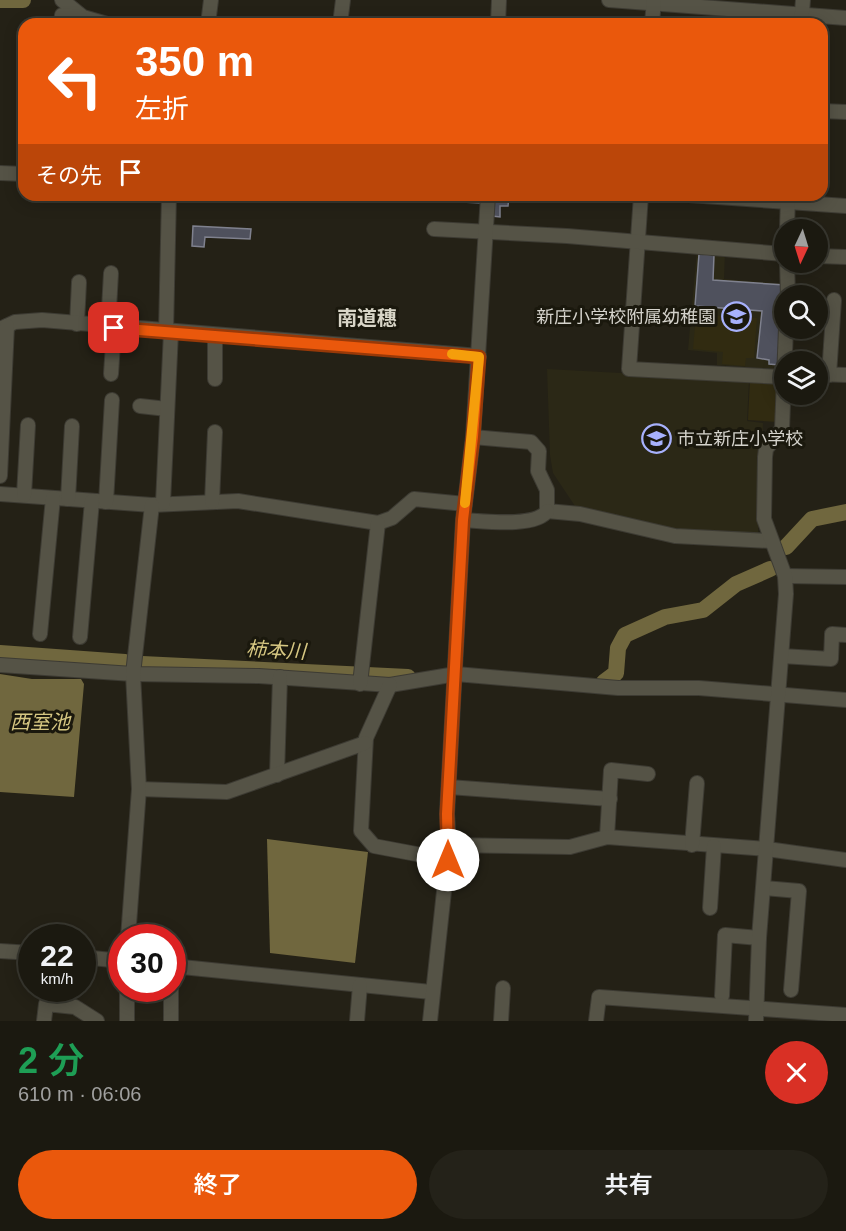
<!DOCTYPE html>
<html lang="ja">
<meta charset="utf-8">
<style>
body{margin:0;font-family:Helvetica,"Noto Sans JP",sans-serif;background:#242219;color:#f1f3f6;height:100vh;display:flex;flex-direction:column;font-size:22px;white-space:nowrap}
*{box-sizing:border-box;margin:0}
p{font-size:20px;color:#a0a09f}
.icon{flex:none;width:33px;height:33px;fill:none;stroke:currentColor;stroke-width:2;stroke-linecap:round;stroke-linejoin:round}
.map{position:relative;height:1021px;overflow:hidden}
.details{display:flex;flex-direction:column;background:#1b1910;flex:1}
.details>*{flex:none}
.hud{position:absolute;left:18px;top:18px;width:810px;height:183px;border-radius:18px;box-shadow:0 3px 15px #0003,0 0 0 2px #393830;background:#ea580c;color:#fff;overflow:hidden}
.needle{width:39px;rotate:184deg}
.controls{position:absolute;left:774px;top:219px;display:grid;gap:12px}
.controls a{display:grid;place-items:center;width:54px;height:54px;border-radius:50%;background:#1b1910;box-shadow:0 3px 15px #0003,0 0 0 2px #393830;font-size:30px}
.speed{position:absolute;left:18px;top:924px;display:flex;gap:12px;font-size:30px;font-weight:700;text-align:center}
.speed>*{display:grid;place-content:center;width:78px;height:78px;border-radius:50%;background:#1b1910;box-shadow:0 3px 15px #0003,0 0 0 2px #393830;line-height:1}
.speed small{font-size:15px;font-weight:400}
.speed .limit{border:9px solid #d22;background:#fff;color:#111}
.pin{position:absolute;display:grid;place-items:center;width:51px;height:51px;color:#fff;margin:-26px;border-radius:12px;box-shadow:0 3px 9px #0006}
.me{position:absolute;width:66px;margin:-33px;rotate:0deg;stroke-linejoin:round;filter:drop-shadow(0 0 4px #0008)}
.turn{display:flex;align-items:center;gap:21px;height:126px;padding:0 18px;font-size:27px}
.turn .icon{width:78px;height:78px;stroke-width:2.5}
.turn b{display:block;font-size:42px;line-height:51px}
.then{display:flex;align-items:center;height:57px;padding:0 18px;background:#0003;gap:12px;font-size:22px}
.round{display:grid;place-items:center;flex:none;width:63px;height:63px;border-radius:32px;background:#242219}
.headline{display:flex;align-items:center;justify-content:space-between;height:102px;padding:0 18px}
h1{font-size:36px;font-weight:600;line-height:45px;color:#1e9e55}
.primary-button{display:flex;gap:12px;margin-top:auto;padding:12px 18px}
.primary-button a{flex:1;height:69px;border-radius:36px;background:#ea580c;color:#fff;font-size:24px;font-weight:600;line-height:69px;text-align:center}
.primary-button a+a{background:#242219;color:#f1f3f6}
.map>svg:first-child{display:block}
.built{fill:#2b2816}
.green{fill:#312b11}
.water{fill:#70673e}
.lines{fill:none;stroke-linecap:round;stroke-linejoin:round}
.river{stroke:#70673e;stroke-width:16}
.building{fill:#4f515d;stroke:#7f818e;stroke-width:1.5}
.minor-casing{stroke:#3d3b33;stroke-width:16}
.minor{stroke:#555346;stroke-width:14}
.route-casing{stroke:#983908;stroke-width:15}
.route{stroke:#ea580c;stroke-width:10}
.slow{stroke:#f59e0b;stroke-width:10}
.labels{text-anchor:middle;stroke-width:6;stroke-linejoin:round;paint-order:stroke}
.poi-label{font-size:18px;fill:#d5d3cc;stroke:#1a180d;text-anchor:end}
.neighbourhood-label{font-size:20px;font-weight:bold;fill:#d8d5c7;stroke:#1a180d}
.water-label{font-size:20px;font-style:italic;fill:#d6c782;stroke:#1a180d}
</style>
<div class="map">
<svg width="846" height="1021" viewBox="0 0 846 1021">
<rect width="100%" height="100%" fill="#242116"/>
<g class="built">
<path d="M697,249L725,251L724,279L785,284L780,366L776,369L717,365V353L688,350Z"/>
<path d="M547,369L749,380L747,421L763,423L758,535L665,529L626,517L577,509L553,473L550,455Z"/>
</g>
<g class="green">
<path d="M696,314L757,318L754,358H746L745,366L722,364L723,352L693,349Z"/>
<path d="M750,380L778,383L777,422L748,420Z"/>
</g>
<g class="water">
<path d="M0,674L32,679H81L84,684L74,797L0,792Z"/>
<path d="M267,839L368,852L355,963L270,953Z"/>
</g>
<g class="lines">
<g class="river">
<path d="M0,0H23"/>
<path d="M786,547L812,519L846,512"/>
<path d="M0,653L125,662"/>
<path d="M142,664L408,677"/>
<path d="M604,682L616,673L618,648L625,635L665,617L703,610L736,584L770,569"/>
</g>
</g>
<g class="building">
<path d="M438,195H457V202L437,200Z"/>
<path d="M462,195H482V203L462,202Z"/>
<path d="M493,195H519L509,196L508,206H500V217L492,216Z"/>
<path d="M193,226L251,229L250,239L205,237L204,247L192,246Z"/>
<path d="M699,254L714,255L713,280L785,285L779,365L769,364V360L757,358L762,311L695,306Z"/>
</g>
<g class="lines">
<defs>
<g id="minor">
<path d="M62,0L83,17L107,24"/>
<path d="M609,0L846,18"/>
<path d="M61,24L62,15L80,17"/>
<path d="M208,24L211,0"/>
<path d="M340,24L343,0"/>
<path d="M498,24L499,0"/>
<path d="M652,24L654,0"/>
<path d="M801,24L803,0"/>
<path d="M822,111L846,112"/>
<path d="M0,173L24,174"/>
<path d="M641,195L629,369L783,377"/>
<path d="M689,195L846,206"/>
<path d="M434,229L567,236L784,254"/>
<path d="M787,230L788,195"/>
<path d="M818,256L846,257"/>
<path d="M787,262L788,296"/>
<path d="M77,324L79,282"/>
<path d="M108,327L111,273"/>
<path d="M0,329L15,322L42,320L479,356"/>
<path d="M166,332L169,195"/>
<path d="M111,374L114,328"/>
<path d="M818,374L846,375"/>
<path d="M829,375L834,300"/>
<path d="M215,379V335"/>
<path d="M140,406L167,409"/>
<path d="M473,437L531,442L539,451L538,471L547,490V511L580,514L675,536L771,541"/>
<path d="M0,476L7,326"/>
<path d="M0,494L152,505L238,501L378,523L392,518L414,499L465,504"/>
<path d="M24,495L28,425"/>
<path d="M68,499L72,426"/>
<path d="M106,502L112,400"/>
<path d="M212,502L215,432"/>
<path d="M163,503L171,332"/>
<path d="M463,520C483,521 536,528 547,511"/>
<path d="M785,576L846,577"/>
<path d="M40,634L53,498"/>
<path d="M80,637L92,501"/>
<path d="M782,656L831,659L832,634L846,635"/>
<path d="M0,665L133,674L259,676L390,685L456,674L618,688H699L846,700"/>
<path d="M360,684L378,523"/>
<path d="M390,685L366,738L361,831L374,846L448,860"/>
<path d="M277,775L280,677"/>
<path d="M449,787L610,799"/>
<path d="M139,789L227,792L365,743"/>
<path d="M607,837L611,770L648,774"/>
<path d="M449,845L570,847L607,837L767,849L846,860"/>
<path d="M692,845L697,783"/>
<path d="M764,888L799,891L791,990"/>
<path d="M710,908L714,846"/>
<path d="M128,938L139,789L133,674L152,505"/>
<path d="M0,951L32,953"/>
<path d="M82,957L122,961"/>
<path d="M172,966L431,992"/>
<path d="M722,996L725,935L759,938"/>
<path d="M44,1021L46,1004L75,1007L97,1021"/>
<path d="M127,1021V988"/>
<path d="M171,1021V988"/>
<path d="M357,1021L360,985"/>
<path d="M430,1021L449,845L447,814L463,520L473,437L488,195"/>
<path d="M501,1021L503,988"/>
<path d="M596,1021L599,997L846,1015"/>
<path d="M756,1021L759,938L786,594L785,576L764,519L765,457L766,449L782,429L786,328"/>
</g>
</defs>
<use href="#minor" class="minor-casing"/>
<use href="#minor" class="minor"/>
</g>
<g class="lines">
<defs>
<path id="route" d="M114,328L479,357L473,437L463,520L447,814L448,860"/>
</defs>
<use href="#route" class="route-casing"/>
<use href="#route" class="route"/>
<path class="slow" d="M452,354L479,357L465,503"/>
</g>
<defs>
<symbol id="school-ring" viewBox="-11 -11 22 22"><circle r="9.5" fill="#1a180d" stroke="#a7b1fc" stroke-width="1.5"/><path d="M0-5L7-2L0 1L-7-2ZM-4 1L0 2.5L4 1V4Q0 6-4 4Z" fill="#a7b1fc"/></symbol>
</defs>
<g fill-rule="evenodd">
<use href="#school-ring" x="720" y="300" width="33" height="33"/>
<use href="#school-ring" x="640" y="422" width="33" height="33"/>
</g>
<g class="labels">
<g class="poi-label">
<text x="716" y="323">新庄小学校附属幼稚園</text>
<text x="677" y="445" text-anchor="start">市立新庄小学校</text>
</g>
<g class="neighbourhood-label">
<text x="367" y="325">南道穗</text>
</g>
<g class="water-label">
<text transform="translate(276 650) rotate(3)" y="7">柿本川</text>
<text x="40" y="729">西室池</text>
</g>
</g>
</svg>
<div class="controls">
<a><svg class="needle" viewBox="-14 -14 28 28"><path d="M0-13l5 13h-10z" fill="#e53935"/><path d="M0 13l5-13h-10z" fill="#a0a09f"/></svg></a>
<a><svg class="icon" aria-label="search" viewBox="0 0 24 24"><circle cx="10" cy="10" r="6"/><path d="M15 15l6 6"/></svg></a>
<a><svg class="icon" aria-label="layers" viewBox="0 0 24 24"><path d="M12 4l9 5-9 5-9-5zM3 14l9 5 9-5"/></svg></a>
</div>
<div class="speed"><div>22<small>km/h</small></div><div class="limit">30</div></div>
<div class="pin" style="left:114px;top:328px;background:#d93025"><svg class="icon" aria-label="arrive" viewBox="0 0 24 24"><path d="M6 21V4h12l-3 4 3 4H6"/></svg></div>
<svg class="me" style="left:448px;top:860px" viewBox="-20 -20 40 40"><circle r="19" fill="#fff"/><path d="M0-13L10 11 0 6-10 11z" fill="#ea580c"/></svg>
<div class="hud">
<div class="turn"><svg class="icon" aria-label="left" viewBox="0 0 24 24"><path d="M17 20v-9H6M10 6l-5 5 5 5"/></svg><div><b>350 m</b>左折</div></div>
<div class="then">その先<svg class="icon" aria-label="arrive" viewBox="0 0 24 24"><path d="M6 21V4h12l-3 4 3 4H6"/></svg></div>
</div>
</div>
<section class="details">
<div class="headline"><div><h1>2 分</h1><p>610 m · 06:06</p></div><a class="round" style="background:#d93025;color:#fff"><svg class="icon" aria-label="close" viewBox="0 0 24 24"><path d="M6 6l12 12M18 6L6 18"/></svg></a></div>
<div class="primary-button"><a>終了</a><a>共有</a></div>
</section>
